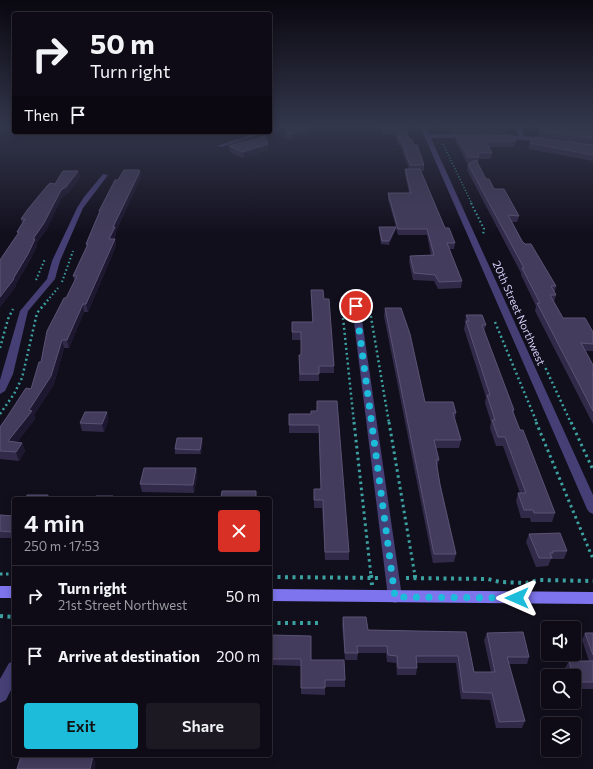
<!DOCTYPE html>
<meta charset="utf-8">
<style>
body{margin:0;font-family:Commissioner,sans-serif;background:#1c1923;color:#f1f3f6;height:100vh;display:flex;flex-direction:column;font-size:15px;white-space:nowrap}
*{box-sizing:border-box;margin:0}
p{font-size:13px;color:#9b9ba1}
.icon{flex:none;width:22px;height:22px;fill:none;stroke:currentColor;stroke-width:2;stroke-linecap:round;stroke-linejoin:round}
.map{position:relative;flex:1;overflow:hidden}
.panel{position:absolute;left:12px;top:497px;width:260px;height:260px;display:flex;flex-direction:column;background:#0e0b16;border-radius:4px;box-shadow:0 2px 10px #0003,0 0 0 1px #2e2b35}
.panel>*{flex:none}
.guide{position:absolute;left:12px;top:12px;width:260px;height:122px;border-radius:4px;box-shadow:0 2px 10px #0003,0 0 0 1px #2e2b35;background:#0e0b16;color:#f1f3f6;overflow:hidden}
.tools{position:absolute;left:541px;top:621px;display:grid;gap:8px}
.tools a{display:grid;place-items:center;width:40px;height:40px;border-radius:4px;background:#0e0b16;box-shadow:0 2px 10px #0003,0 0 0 1px #2e2b35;font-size:20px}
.pin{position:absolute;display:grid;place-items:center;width:34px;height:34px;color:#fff;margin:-17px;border:2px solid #fff;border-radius:50%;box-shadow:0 1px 4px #0007}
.me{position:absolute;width:44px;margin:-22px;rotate:270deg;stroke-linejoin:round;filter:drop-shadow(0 0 3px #0008)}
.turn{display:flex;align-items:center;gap:14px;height:84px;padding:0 12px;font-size:18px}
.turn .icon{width:52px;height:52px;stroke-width:2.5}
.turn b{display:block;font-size:28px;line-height:34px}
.then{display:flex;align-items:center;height:38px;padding:0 12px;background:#0003;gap:8px;font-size:15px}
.round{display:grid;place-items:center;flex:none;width:42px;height:42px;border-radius:4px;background:#1c1923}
.head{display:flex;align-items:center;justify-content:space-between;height:68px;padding:0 12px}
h1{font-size:24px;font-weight:600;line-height:30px}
.cta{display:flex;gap:8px;margin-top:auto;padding:8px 12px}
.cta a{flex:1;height:46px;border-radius:4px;background:#1cbcda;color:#111;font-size:16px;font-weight:600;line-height:46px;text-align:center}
.cta a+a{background:#1c1923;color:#f1f3f6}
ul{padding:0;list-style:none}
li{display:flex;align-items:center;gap:12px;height:60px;padding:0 12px;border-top:1px solid #2e2b35}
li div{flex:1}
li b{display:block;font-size:15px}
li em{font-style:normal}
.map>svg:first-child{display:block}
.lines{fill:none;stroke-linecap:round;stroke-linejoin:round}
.path-far4{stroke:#3ca2a1;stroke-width:1.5;stroke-dasharray:1 2;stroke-linecap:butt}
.path-far3{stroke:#3ca2a1;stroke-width:2;stroke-dasharray:1.5 2.5;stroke-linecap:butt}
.path-far2{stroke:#3ca2a1;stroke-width:2.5;stroke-dasharray:2 3;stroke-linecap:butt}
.path-far1{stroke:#3ca2a1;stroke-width:3;stroke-dasharray:2.5 3.5;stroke-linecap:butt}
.path{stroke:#3ca2a1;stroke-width:4;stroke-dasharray:3 4.5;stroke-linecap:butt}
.street{fill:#453f76;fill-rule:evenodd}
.secondary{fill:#7e74ed;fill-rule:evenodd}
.wall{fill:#322a49}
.shaded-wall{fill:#1d1730}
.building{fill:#433c5c;stroke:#5b5375}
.route{stroke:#1cbcda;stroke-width:7;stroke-dasharray:0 12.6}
.labels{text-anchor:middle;stroke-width:4;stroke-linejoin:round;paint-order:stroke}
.street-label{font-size:11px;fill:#d8d1f9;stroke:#120f1d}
</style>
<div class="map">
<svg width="593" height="769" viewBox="0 0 593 769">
<rect width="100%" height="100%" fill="#120f1d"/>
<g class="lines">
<g class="path-far4">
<path d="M477,133H492"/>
<path d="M568,141L593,146"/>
<path d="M443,144L472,204"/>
</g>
<g class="path-far3">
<path d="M471,203L484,229L483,235"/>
<path d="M501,272L514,301"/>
<path d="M36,280L45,259"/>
<path d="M62,282L73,251"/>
<path d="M47,301L58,288"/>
</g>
<g class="path-far2">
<path d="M514,300L571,423"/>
<path d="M342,308L354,423"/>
<path d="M370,311L389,423"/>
<path d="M495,322L537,423"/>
<path d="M0,348L8,319L13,309"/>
<path d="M0,414L14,394L22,378L37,313L48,300"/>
</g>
<g class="path-far1">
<path d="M354,422L371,576"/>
<path d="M389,422L415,576"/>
<path d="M536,422L593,559"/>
<path d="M571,422L593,470"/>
<path d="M0,574H14"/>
</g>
<g class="path">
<path d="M371,575L372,585"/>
<path d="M415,575V578"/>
<path d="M270,577L379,578"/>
<path d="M406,578L488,579L500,582L526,583L539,580L593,581"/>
<path d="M0,616L14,617"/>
<path d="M270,623H318"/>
</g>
<g class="street">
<path d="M276,126H285L270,132V128Z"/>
<path d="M420,126H426L429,134H468L471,136L468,138H431L593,495V514L589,512L587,509Z"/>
<path d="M516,126H522L524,136L546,138L549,140L546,142L500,138L497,136L500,134L518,136Z"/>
<path d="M258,132H267L222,147L217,146Z"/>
<path d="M103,174L108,175L83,208L60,261L55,279L28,311L13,374L5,391L0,394V380L20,311L47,279L52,261L77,208L84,197Z"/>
<path d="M356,303L360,306L402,597L400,601L395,603L390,601L388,597L352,306Z"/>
<path d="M14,661V684L6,700L0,703V679L9,663Z"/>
</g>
<g class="secondary">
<rect x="0" y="586" width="14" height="12"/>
<path d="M270,589L593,592V604L270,601Z"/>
</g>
</g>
<g class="wall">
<path d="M285,126H306L310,128V133L291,140L286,138Z"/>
<path d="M380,126H405L409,139L414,145L424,165V171H421L445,228L455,243L454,249H449L462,281L461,288L438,289L434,281L413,280L409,262L410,256L431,255L427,235H398L396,228L395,231L389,245L381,244L379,231V227H396L388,199V193H409L405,174V169H409L400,145H398L395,134H382Z"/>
<path d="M447,126H506L507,128L506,133H451Z"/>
<path d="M539,126H593L590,129H593V144L538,136L539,131L540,129Z"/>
<path d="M455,134L516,141L514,147H489L492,153L491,159H479L478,163H477L486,179L519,216L517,222H512L522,241L556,286L555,292L556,295L554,302L563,318L593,332V351H585L593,365V424L535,311L536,306L521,275V273L467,170L468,164L470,163H467L455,140Z"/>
<path d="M530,143L593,145V161L528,149Z"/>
<path d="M268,144V150L243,158L230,152L229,146Z"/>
<path d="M78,171L80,177L68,193L62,197L46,230L36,244L37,246L30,260L16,284V286L0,307L18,234L17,232L22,223L21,219L55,184Z"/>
<path d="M141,177L116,231V234L114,239H115L116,246L88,312H84L69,348H64L54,384L34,415L35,419L17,442L22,443L25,451L19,461L0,459V427L31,389L41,362L66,298L75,282L73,276L86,248V244L99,214V211Z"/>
<path d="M311,290L324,299L334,366V373H319V381H299V355H301V340H292V322H312Z"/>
<path d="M385,308L425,402L456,413L455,419L461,440L459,448H436L439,460L437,468L456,554L454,562L433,563L384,316Z"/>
<path d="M466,315L486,325L484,331L514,410V413L520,430L555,513L552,522H531L530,518H521L516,501L518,493H520L503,446H496L490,428L491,422L485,403L486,397L464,329L465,324V322Z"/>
<path d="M317,401L349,552V560H325L322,508H314V489H321L319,433H289V414H311L317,411Z"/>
<path d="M107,412L108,421L104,432L82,431L80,423Z"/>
<path d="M203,443L201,454H175V449Z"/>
<path d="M196,468L197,476L194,493L142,492L140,484Z"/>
<path d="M0,515L14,516V538H0Z"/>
<path d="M529,534L567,551L564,559H551L548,566L536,567L526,542Z"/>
<path d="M343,617L368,630L466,632L474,672H491L484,640L487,633L529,657L527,664H509L525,721L522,728H496L490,700L461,699L456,663H417V668L416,675H397L396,663L387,662L386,653H358L357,660H345L342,624Z"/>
<path d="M585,633H593V689H574V676H568L565,668L569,661H589L582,640Z"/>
<path d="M270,635L345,680V687H325V695L301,694V666L270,665V668Z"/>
</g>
<g class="shaded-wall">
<path d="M583,126H593V128L578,133L579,127Z"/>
<path d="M310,128V133L291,140V134Z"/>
<path d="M209,132H236L210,136Z"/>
<path d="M268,144V150L243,158V152Z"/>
<path d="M78,171L80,177L68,193L62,197L46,230L36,244L37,246L30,260L16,284V286L0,307V297L13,279L33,239L61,190Z"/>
<path d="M140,171L141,177L116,231V234L111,246L109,239L113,227Z"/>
<path d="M396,227L395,231L389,245V241Z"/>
<path d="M115,239L116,246L88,312L86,304Z"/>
<path d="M83,304L84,312L69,348L67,340Z"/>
<path d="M62,340L64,348L54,384L34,415L35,419L11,450L8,441L29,410Z"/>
<path d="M107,412L108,421L104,432L102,424Z"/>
<path d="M202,438L203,443L201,454L200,450Z"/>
<path d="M22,443L25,451L19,461L16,452Z"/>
<path d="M196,468L197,476L194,493L193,485Z"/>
<path d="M14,526V538L11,532Z"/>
<path d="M93,756L96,763L95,769H90Z"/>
</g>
<g class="building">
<path d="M286,126H306L310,128L291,134L286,133Z"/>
<path d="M382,126H405L409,139H412L414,145H417L424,165H410L401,139H399L395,129H383Z"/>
<path d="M451,126H506L507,128L452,127Z"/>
<path d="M542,126H583L579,127L593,129V138L539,131Z"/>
<path d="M455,134L511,135L516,141H486L492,153H477L479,157H468Z"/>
<path d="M265,136L268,144L243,152L229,146Z"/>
<path d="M535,137L593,145V155L530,143Z"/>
<path d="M476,160L486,179H489L494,189H504L519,216L508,215L522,241L525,244H531L556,286H551L556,295H550L563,318H585L593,332V344L581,343L593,365V374H592L593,375V411L537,303H540L522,268H524L468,164Z"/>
<path d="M405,169H420L445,228H449L455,243H447L462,281L439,282L435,275L414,273L410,256L434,255L427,229H398L388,193H411Z"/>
<path d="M124,170H138L140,171L113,227H115L109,239H115L86,304H83L67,340H62L51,376L29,410L32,411L8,441L22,443L16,452L0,451V427L7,417L26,388L31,389L39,362H41L47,331L64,298H66L77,276H73L88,244H86L100,211H99L115,180H118Z"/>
<path d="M63,171H78L66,187L61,190L44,223L33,239H35L28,254L13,279H14L0,297V260L19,232H17L25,219H21L28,209L47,186L50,183L55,184Z"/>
<path d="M379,227H396L389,241H382Z"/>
<path d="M311,290H323L324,299H329L334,366H319V374H300L299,355H301V332H292V322H313Z"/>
<path d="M385,308H401L410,334L425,402H453L456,413H453L461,440H434L439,460H436L440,485L456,554H434Z"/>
<path d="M466,315H482L486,325H482L514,410H512L520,430H523L555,513H534L533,510H524L518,493H526L505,437H498L492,420H495L487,395H490L466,321H469Z"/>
<path d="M317,401H337L349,552H325L323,500H314V489H321L319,425H289V414H311V411H317Z"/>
<path d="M85,412H107L102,424L80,423Z"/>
<path d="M177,438H202L200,450L175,449Z"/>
<path d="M144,468H196L193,485L140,484Z"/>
<path d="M222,491H256V499H210V498H221Z"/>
<path d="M27,495H48L47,499H26Z"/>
<path d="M96,496H113L112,499H95Z"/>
<path d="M0,515L14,516V526L11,532L0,531Z"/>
<path d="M560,533L567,551H553V553H550L552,558H539L529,534Z"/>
<path d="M343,617H366L368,630L466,632L474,672H495L487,633L523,632L529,657H507L525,721L499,722L492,693L463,692L458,656H416L417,668H398L397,656L388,655L387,646H357L358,653H345Z"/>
<path d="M585,633H593V655Z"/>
<path d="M270,635L311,636V660H344L345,680H325V688H301V659H270Z"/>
<path d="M569,661H593V682H575Z"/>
<path d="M21,756H93L90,769H17Z"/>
</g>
<linearGradient id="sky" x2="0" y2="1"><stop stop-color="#0a0810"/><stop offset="0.54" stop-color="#33374c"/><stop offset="1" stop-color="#33374c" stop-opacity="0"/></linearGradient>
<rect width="593" height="234" fill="url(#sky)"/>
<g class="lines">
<path class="route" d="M356,306L395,597L517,598"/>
</g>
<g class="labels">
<g class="street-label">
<text transform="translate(519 313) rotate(66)" y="4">20th Street Northwest</text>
</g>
</g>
</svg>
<div class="tools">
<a><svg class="icon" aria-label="sound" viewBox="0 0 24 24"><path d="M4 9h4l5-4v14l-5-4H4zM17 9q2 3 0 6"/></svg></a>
<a><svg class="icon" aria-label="search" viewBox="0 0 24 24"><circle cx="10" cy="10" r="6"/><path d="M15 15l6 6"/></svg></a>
<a><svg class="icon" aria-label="layers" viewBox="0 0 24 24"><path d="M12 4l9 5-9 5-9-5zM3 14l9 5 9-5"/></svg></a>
</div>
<div class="pin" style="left:356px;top:306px;background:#d93025"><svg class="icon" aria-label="arrive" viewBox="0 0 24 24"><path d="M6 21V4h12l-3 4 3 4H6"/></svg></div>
<svg class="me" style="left:517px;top:598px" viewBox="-20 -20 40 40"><path d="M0-17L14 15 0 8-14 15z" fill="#1cbcda" stroke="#fff" stroke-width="4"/></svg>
<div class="guide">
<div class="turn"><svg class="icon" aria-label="right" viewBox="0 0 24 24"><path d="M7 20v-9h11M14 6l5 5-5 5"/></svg><div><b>50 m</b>Turn right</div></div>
<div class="then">Then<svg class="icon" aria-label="arrive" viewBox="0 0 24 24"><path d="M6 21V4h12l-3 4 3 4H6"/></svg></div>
</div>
<section class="panel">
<div class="head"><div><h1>4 min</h1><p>250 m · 17:53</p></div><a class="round" style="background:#d93025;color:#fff"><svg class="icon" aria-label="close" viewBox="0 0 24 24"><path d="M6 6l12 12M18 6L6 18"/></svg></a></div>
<ul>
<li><svg class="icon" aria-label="right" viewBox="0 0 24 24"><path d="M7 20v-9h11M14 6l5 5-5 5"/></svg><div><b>Turn right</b><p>21st Street Northwest</p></div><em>50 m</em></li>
<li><svg class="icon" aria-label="arrive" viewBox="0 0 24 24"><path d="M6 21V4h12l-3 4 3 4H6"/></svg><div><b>Arrive at destination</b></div><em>200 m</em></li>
</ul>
<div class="cta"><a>Exit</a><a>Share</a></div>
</section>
</div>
